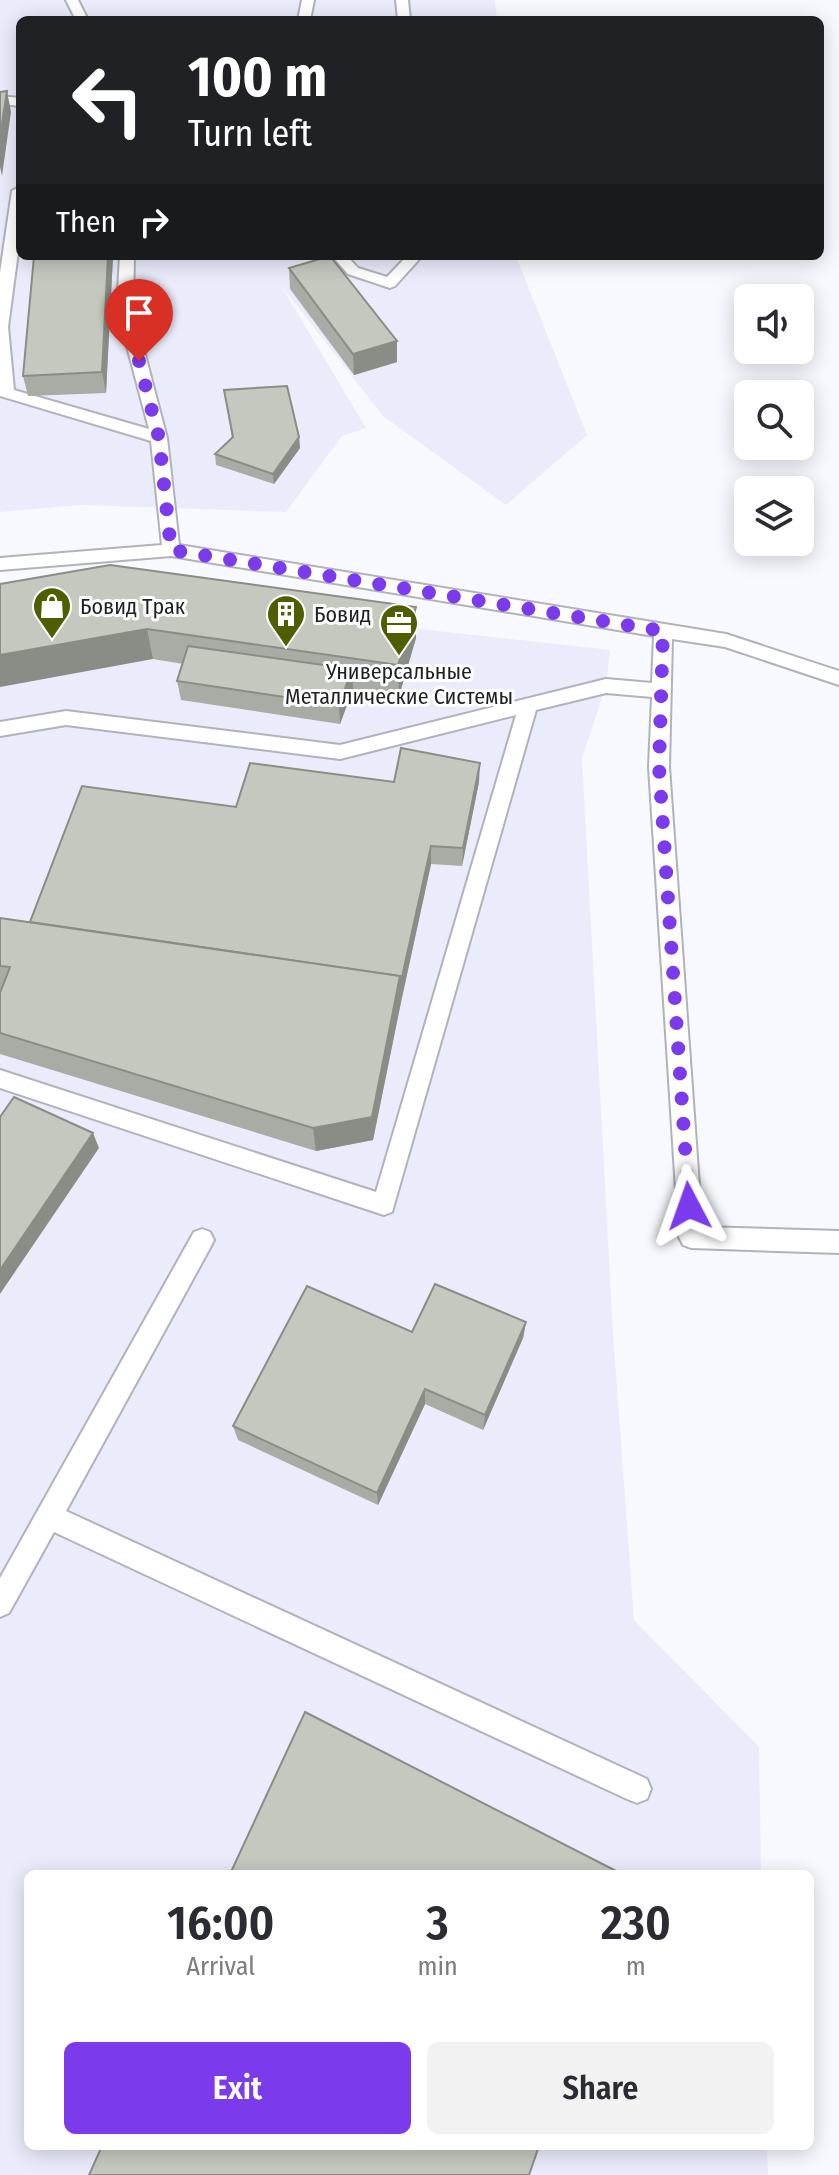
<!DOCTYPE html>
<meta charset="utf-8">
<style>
body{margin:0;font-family:"Fira Sans Condensed",sans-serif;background:#f2f2f3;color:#2b2b33;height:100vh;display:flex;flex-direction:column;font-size:30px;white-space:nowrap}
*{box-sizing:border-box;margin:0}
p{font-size:26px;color:#7c7c81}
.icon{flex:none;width:44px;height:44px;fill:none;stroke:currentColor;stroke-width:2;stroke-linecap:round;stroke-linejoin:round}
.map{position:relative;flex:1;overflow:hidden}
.sheet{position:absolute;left:24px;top:1870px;width:790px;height:280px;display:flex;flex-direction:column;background:#fff;border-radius:12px;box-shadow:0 4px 20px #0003}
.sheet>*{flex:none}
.guide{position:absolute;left:16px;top:16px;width:808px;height:244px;border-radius:12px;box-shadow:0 4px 20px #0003;background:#202124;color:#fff;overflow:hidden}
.fabs{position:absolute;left:734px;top:284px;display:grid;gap:16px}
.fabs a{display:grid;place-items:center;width:80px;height:80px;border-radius:12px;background:#fff;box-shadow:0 4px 20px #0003;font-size:40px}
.pin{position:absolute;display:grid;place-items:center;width:68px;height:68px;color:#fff;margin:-82px -34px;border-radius:50% 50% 50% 0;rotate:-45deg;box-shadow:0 0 8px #0007}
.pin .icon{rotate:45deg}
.me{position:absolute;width:88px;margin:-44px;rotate:356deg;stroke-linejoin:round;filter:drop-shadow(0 0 6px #0008)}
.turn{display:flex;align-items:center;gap:28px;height:168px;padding:0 40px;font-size:36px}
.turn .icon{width:104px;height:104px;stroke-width:2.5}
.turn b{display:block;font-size:56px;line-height:68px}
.then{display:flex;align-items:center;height:76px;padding:0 40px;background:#0003;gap:16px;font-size:30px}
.eta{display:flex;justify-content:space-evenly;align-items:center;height:136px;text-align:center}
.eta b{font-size:48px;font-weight:600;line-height:56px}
.primary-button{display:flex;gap:16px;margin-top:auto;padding:16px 40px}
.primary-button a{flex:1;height:92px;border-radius:12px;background:#7c3aed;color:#fff;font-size:32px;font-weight:600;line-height:92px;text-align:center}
.primary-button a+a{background:#f2f2f3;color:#2b2b33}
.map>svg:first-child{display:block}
.built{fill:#eaecfc}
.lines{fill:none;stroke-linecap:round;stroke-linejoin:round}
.service-casing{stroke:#b1b2ba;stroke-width:4}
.service{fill:#fff;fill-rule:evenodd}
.wall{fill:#a9aca4}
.shaded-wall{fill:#8a8c86}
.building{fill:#c5c8bf;stroke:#8a8c86;stroke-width:2}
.route{stroke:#7c3aed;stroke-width:14;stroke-dasharray:0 25.2}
.labels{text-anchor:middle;stroke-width:6;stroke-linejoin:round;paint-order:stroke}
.poi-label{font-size:22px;fill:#1f2023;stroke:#fff;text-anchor:start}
</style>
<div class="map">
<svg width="839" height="2175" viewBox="0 0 839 2175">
<rect width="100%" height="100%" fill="#f8f9fe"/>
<g class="built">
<path d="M0,0H495L497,20H20V256H516L587,435L506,505L383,416L280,284L366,428L342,436L286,512L81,505L0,512Z"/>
<path d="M112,595L610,650L606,686L582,758L613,1333L634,1620L759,1747L761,1874H28V2146H767L768,2175H0V610Z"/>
</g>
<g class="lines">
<defs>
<g id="service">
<path d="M66,0H78L88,20H76Z"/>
<path d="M302,0H314L310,20H298Z"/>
<path d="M396,0H408L410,20H398Z"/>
<path d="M0,96L20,98V106L0,104Z"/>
<path d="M19,187L20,237L8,327L14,390L149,429L117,309L120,256H134L133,309L167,438L179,545L726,634L839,671V685L725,647L672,639L669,767L702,1227L839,1231V1253L691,1248L683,1245L679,1237L649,767L652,697L606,693L536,710L392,1212L384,1215L0,1088V1070L376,1192L516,715L340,759L66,725L0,736V722L66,711L340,745L606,679L652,683L654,636L171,556L0,570V558L162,545L151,441L0,396V273L12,191Z"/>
<path d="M332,256H347L358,268L387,277L407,256H422L395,286L390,288L348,274Z"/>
<path d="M202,1229L210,1232L214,1240L210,1248L66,1511L647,1779L651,1789L647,1799L637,1803L627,1799L54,1532L9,1613L0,1617V1578L194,1232Z"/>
</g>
</defs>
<use href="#service" class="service-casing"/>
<use href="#service" class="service"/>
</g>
<g class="wall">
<path d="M113,256L106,393L28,396L23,376Z"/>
<path d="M289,268L397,362L354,375L290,289Z"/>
<path d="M224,390L299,437L300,448L274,484L216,465L215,454L232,438Z"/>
<path d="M0,584L416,607V638L399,696L353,689L340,724L181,700L177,681L183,664L153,659Z"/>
<path d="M394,782H479L462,866L431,864L401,1002L373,1140L316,1151L0,1054V993L1,991L0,990V918L30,922L236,807Z"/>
<path d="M526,1322L523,1338L483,1430L425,1404L378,1505L238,1440L233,1426Z"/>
</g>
<g class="shaded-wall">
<path d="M7,91L11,112L2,176L0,167V137Z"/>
<path d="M108,256H113L106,393L102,372Z"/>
<path d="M397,341V362L354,375L353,354Z"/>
<path d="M299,437L300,448L274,484L273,474Z"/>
<path d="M416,607V638L399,696L398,665Z"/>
<path d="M147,629L153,659L0,687V655Z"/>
<path d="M352,669L353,689L340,724L339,705Z"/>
<path d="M480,763L479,782L462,866L463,848Z"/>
<path d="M431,846V864L401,1002L400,986Z"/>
<path d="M400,976L401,1002L373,1140L316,1151L313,1128Z"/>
<path d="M93,1133L99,1148L0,1294V1270Z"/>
<path d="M526,1322L523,1338L483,1430L485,1415Z"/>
<path d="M425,1389V1404L378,1505L377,1493Z"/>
</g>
<g class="building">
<path d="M7,91L0,137V92Z"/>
<path d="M34,256H108L102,372L23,376Z"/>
<path d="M330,256L397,341L353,354L289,268Z"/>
<path d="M287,386L299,437L273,474L215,454L233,437L224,390Z"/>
<path d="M110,565L416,607L398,665L147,629L0,655V584Z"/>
<path d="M188,646L352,669L339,705L177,681Z"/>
<path d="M401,748L480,763L463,848L431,846L400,986V976L30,922L82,786L236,807L250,763L394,782Z"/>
<path d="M0,918L400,976L372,1117L313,1128L0,1033V993L10,967L0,966Z"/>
<path d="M14,1097L93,1133L0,1270V1117Z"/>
<path d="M435,1284L526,1322L485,1415L425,1389L377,1493L233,1426L307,1286L412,1332Z"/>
<path d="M305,1712L622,1874H230Z"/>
<path d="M102,2146H539L529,2175H89Z"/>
</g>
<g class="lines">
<path class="route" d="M139,361L159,438L171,550L663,631L659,767L689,1206"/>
</g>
<defs>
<symbol id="shop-pin" viewBox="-11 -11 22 30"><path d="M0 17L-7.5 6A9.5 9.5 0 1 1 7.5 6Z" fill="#4e5e00" stroke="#fff"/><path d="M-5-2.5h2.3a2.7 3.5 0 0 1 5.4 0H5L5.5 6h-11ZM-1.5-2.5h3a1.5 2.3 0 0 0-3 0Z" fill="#fff"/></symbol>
<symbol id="building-pin" viewBox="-11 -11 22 30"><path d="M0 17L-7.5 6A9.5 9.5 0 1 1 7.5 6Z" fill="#4e5e00" stroke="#fff"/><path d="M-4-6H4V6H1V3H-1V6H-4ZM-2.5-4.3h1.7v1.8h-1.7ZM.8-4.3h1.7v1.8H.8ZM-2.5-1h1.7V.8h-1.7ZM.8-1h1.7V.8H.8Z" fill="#fff"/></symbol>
<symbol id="office-pin" viewBox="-11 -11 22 30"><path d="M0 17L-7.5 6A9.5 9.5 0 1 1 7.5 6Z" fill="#4e5e00" stroke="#fff"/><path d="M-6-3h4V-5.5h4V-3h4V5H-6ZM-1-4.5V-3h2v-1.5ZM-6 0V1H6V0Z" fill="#fff"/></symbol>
</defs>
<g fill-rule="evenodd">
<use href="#shop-pin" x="30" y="584" width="44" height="60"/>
<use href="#building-pin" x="264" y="592" width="44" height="60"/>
<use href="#office-pin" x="377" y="601" width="44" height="60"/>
</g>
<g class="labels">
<g class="poi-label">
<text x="80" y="614">Бовид Трак</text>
<text x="314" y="622">Бовид</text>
<text x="399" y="679" text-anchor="middle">Универсальные<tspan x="399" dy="25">Металлические Системы</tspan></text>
</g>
</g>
</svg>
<div class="fabs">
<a><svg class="icon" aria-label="sound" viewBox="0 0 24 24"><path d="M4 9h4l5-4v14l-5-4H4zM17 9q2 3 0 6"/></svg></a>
<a><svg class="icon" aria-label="search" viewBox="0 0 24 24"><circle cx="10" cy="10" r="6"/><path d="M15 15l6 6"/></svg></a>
<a><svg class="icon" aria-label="layers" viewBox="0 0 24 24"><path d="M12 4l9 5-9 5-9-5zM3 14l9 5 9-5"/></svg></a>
</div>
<div class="pin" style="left:139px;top:361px;background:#d93025"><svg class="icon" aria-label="arrive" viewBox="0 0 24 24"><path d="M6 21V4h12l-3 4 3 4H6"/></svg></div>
<svg class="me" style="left:689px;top:1206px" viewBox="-20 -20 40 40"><path d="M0-17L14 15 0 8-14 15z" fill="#7c3aed" stroke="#fff" stroke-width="4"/></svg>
<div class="guide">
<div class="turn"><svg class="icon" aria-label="left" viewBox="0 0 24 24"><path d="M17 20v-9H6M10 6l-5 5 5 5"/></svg><div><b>100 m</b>Turn left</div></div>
<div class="then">Then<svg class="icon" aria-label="right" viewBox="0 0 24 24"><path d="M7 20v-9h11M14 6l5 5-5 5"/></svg></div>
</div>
<section class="sheet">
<div class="eta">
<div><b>16:00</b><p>Arrival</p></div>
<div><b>3</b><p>min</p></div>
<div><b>230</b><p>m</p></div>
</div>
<div class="primary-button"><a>Exit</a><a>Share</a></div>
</section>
</div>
